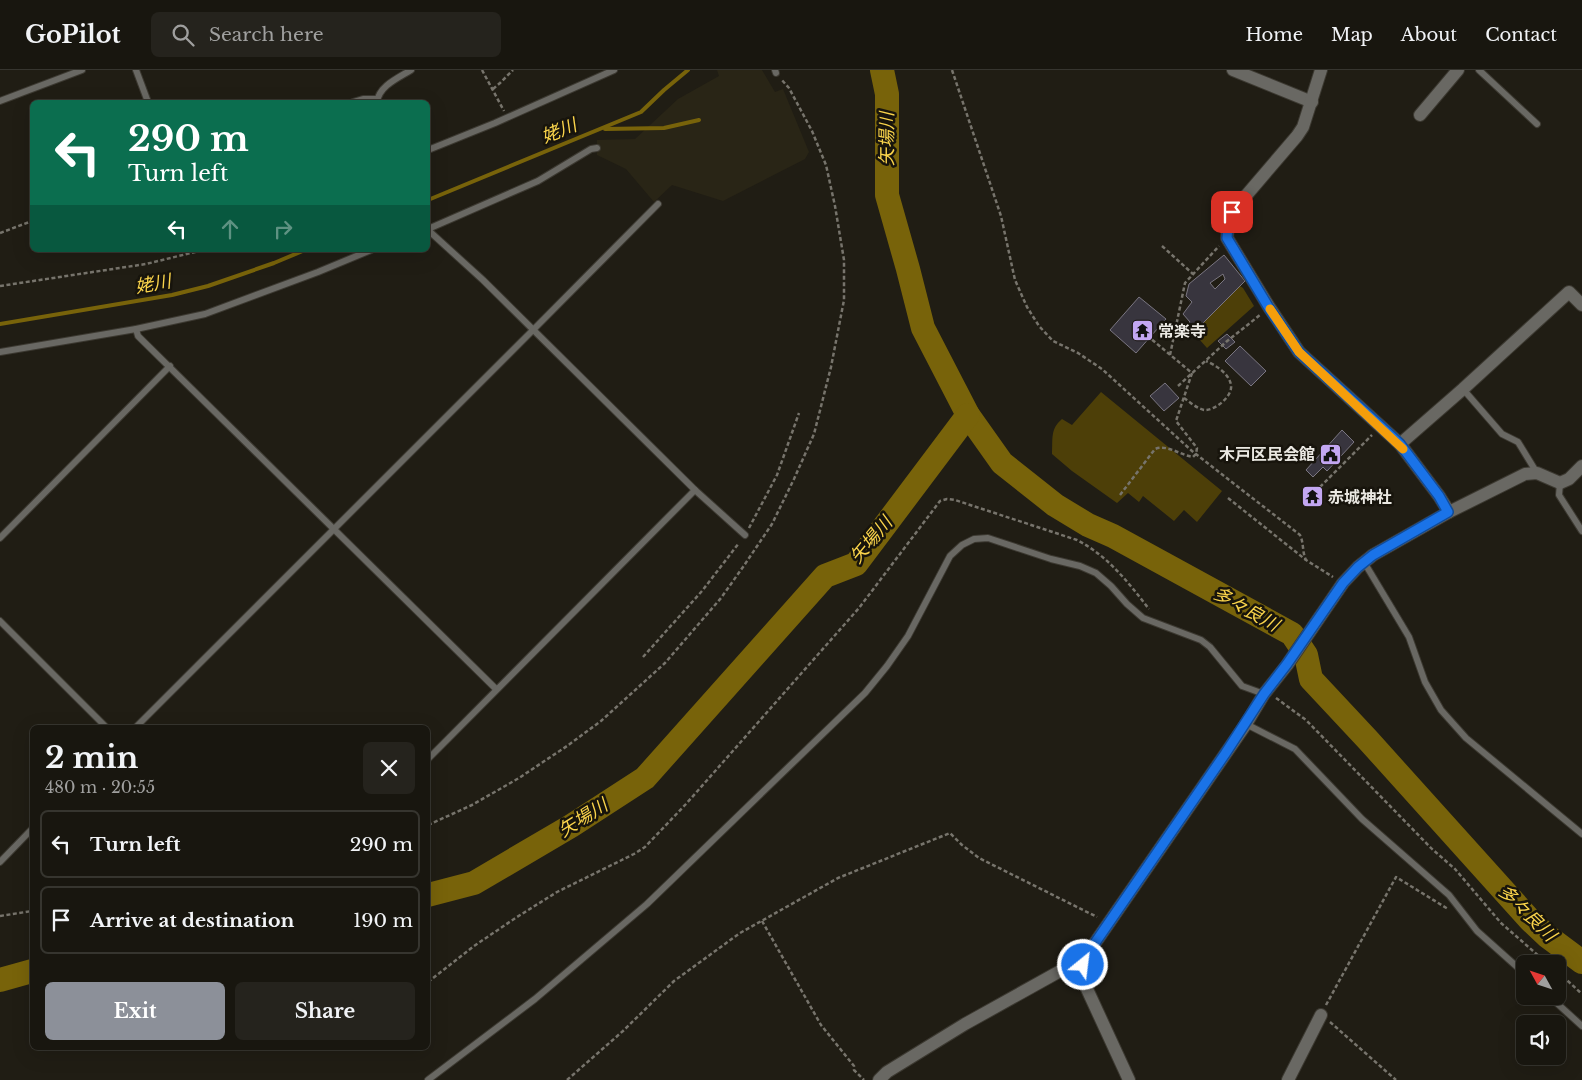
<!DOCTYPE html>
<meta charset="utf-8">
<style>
body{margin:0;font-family:"Libre Baskerville","Noto Sans JP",serif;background:#25231d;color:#f1f3f6;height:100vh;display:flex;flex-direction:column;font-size:19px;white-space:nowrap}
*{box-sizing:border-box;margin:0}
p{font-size:16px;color:#9f9f9e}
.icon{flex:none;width:28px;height:28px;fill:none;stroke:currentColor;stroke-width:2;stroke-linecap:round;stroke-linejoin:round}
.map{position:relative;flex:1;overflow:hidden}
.details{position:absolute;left:30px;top:655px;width:400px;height:325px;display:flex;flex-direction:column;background:#18160f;border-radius:8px;box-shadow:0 5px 20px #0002,0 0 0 1px #36352f}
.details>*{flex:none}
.hud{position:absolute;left:30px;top:30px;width:400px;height:152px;border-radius:8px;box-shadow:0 5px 20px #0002,0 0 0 1px #36352f;background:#0b6e4f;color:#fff;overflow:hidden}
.needle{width:32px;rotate:310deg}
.fabs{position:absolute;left:1516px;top:885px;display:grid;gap:10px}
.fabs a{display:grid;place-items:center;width:50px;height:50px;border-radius:8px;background:#18160f;box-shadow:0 5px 20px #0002,0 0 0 1px #36352f;font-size:25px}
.pin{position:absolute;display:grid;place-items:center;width:42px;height:42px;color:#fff;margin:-21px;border-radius:10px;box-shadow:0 2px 8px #0006}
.me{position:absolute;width:55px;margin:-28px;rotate:29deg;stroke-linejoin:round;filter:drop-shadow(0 0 4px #0008)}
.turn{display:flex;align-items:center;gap:18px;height:105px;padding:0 15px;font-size:22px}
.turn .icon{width:65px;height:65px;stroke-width:2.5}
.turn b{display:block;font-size:35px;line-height:42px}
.lanes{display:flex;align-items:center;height:48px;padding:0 15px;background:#0003;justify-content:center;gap:25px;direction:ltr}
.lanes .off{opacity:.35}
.round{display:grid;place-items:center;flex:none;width:52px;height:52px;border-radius:8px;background:#25231d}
.summary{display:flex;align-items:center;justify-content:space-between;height:85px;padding:0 15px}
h1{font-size:30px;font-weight:700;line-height:38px}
.cta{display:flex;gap:10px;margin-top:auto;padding:10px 15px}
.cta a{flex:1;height:58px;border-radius:8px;background:#8c9099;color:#fff;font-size:20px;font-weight:700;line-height:58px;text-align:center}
.cta a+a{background:#25231d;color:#f1f3f6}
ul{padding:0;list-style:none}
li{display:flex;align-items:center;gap:15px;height:68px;margin:0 10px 8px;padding:0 5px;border:2px solid #36352f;border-radius:8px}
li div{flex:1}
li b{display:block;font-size:19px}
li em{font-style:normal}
header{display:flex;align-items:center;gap:30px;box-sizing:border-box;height:70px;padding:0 25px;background:#18160f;border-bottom:1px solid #36352f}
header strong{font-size:24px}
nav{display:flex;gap:28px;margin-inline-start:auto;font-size:18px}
.search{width:350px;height:45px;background:#25231d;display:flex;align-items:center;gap:12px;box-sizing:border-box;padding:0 18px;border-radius:8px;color:#9f9f9e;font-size:19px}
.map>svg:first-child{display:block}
.built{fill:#292516}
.green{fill:#4d3f08}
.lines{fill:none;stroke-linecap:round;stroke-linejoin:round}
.stream{stroke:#78630a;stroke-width:4}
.river{stroke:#78630a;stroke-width:24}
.building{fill:#38353e;stroke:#7a7681;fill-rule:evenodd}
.lane-casing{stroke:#3c3931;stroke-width:8}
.street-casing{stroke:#3c3931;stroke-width:14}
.path{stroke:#77746c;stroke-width:2.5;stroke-dasharray:4 2.5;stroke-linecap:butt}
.lane{stroke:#696863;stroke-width:6}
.street{stroke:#696863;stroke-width:12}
.route-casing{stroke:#114b97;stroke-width:12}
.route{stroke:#1a73e8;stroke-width:9}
.slow{stroke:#f59e0b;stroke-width:9}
.labels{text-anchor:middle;stroke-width:5;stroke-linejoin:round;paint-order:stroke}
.poi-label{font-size:16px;font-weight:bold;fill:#eae8e2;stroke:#17140c;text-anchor:start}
.water-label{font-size:18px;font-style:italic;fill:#fad44b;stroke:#17140c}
</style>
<header>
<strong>GoPilot</strong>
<div class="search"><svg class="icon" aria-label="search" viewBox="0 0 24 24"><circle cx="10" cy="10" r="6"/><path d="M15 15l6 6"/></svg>Search here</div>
<nav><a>Home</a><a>Map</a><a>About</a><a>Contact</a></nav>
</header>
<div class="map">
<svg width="1582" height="1010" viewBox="0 0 1582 1010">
<rect width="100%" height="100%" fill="#201d14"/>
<path class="built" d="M717,0H762L775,22L783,19L809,82L805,89L723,131L672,115L654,132L626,99L597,85V70L635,69L678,29L719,6Z"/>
<g class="green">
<path d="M1240,216L1243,218L1254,236L1207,278L1199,269L1208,259L1202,254Z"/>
<path d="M1101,322L1222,421L1197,452L1184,440L1174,451L1143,426L1139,432L1128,423L1117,433L1072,401L1052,384C1053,369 1050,359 1062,349L1072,355Z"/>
</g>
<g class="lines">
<g class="stream">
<path d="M605,59L664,58L699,50"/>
<path d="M428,130L641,42L664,20L688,0"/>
<path d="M0,254L172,225L208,216L274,193L305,180"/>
</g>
<g class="river">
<path d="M882,0L887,24V125L908,199L923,258L968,345L1002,393L1055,435L1088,455L1113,466L1292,564L1306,585L1311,609L1368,670L1530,850L1547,866L1582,892"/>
<path d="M428,825L474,813L571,756L645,708L825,506L856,494L968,345"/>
<path d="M0,910L32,901"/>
</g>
</g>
<g class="building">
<path d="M1224,185L1245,211L1202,254L1208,259L1199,269L1185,257L1190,252L1183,244L1192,232L1186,226L1189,214ZM1223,204L1225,209L1215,219L1210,213Z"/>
<path d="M1139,227L1166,249L1136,283L1110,260Z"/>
<path d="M1227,264L1235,272L1226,279L1218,271Z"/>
<path d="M1240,276L1266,301L1251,316L1225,291Z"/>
<path d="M1165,313L1179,328L1164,341L1150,326Z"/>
<path d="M1342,360L1354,372L1327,401L1323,397L1313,407L1306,400Z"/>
</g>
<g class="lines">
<defs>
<g id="lane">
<path d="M136,0L148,32"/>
<path d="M775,0L776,3"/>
<path d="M1479,0L1537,54"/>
<path d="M0,31L82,0"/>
<path d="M353,32L363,29H377"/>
<path d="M377,32C379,16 398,8 411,0"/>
<path d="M428,80L495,53L614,0"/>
<path d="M428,159L538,111L591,79L597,78"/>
<path d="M428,160L483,210L695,420L745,465"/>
<path d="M136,259L138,266L496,619"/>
<path d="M0,282L136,259L205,244L318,202L371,180"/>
<path d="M1463,319L1502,364L1518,372L1537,403"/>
<path d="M1560,413L1559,425L1582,461"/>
<path d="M0,468L170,296"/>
<path d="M1364,492L1409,567L1425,612L1441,640L1466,668L1582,764"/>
<path d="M0,551L107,658"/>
<path d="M1246,654L1295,679L1362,749L1449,825L1477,861L1525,904"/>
<path d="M135,658L533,260L658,134"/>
<path d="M428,689L695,420"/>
<path d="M0,792L32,759"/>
<path d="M1549,926L1582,956"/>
<path d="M428,1010L535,929L647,834L865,623L887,596L908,566L950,486L962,475L974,469L988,468L1051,489L1080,496L1096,503L1111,516L1127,534L1143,548L1201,570L1210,577L1242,616L1264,624"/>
</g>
<g id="street">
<path d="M1233,0L1312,32"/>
<path d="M1321,0L1303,57L1297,66L1232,142L1228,155L1227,168L1269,237L1299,282L1400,374L1439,426L1449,442"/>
<path d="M1420,45L1458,0"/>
<path d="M1400,374L1463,319L1569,222L1582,235"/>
<path d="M879,1010L887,1002L965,954L1062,900L1083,895"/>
<path d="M1129,1010L1087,919C1084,907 1082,898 1086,886L1246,654L1264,624L1287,595L1343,513L1358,497L1373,485L1449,442L1525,404L1537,403L1560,413L1569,409L1582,396"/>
<path d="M1288,1010L1321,945"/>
</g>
</defs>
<use href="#lane" class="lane-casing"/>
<use href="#street" class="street-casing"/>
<g class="path">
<path d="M482,0L504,41"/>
<path d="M952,0L1001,146L1015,210L1027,237L1039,256L1053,271L1078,283L1102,299L1192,381L1300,465C1304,473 1302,482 1306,490"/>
<path d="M493,19L500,13L513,0"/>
<path d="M0,163L32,151"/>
<path d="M1162,176L1193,204"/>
<path d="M0,216L146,194L203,180"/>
<path d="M1170,285L1185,213L1219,176"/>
<path d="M1178,316L1226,272L1260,245"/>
<path d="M1184,328C1190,332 1196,338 1204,340C1215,341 1233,326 1231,315C1229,303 1215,295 1206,291"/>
<path d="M1320,417L1372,365"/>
<path d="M1120,425L1155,379C1167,374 1180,385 1193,387L1196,384L1197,378L1176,351L1192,303L1150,268"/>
<path d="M1228,428L1306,490L1333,507"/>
<path d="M749,458L777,405L799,343"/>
<path d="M643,587L702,521L739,473"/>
<path d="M1276,628L1306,650L1432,779L1455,799L1501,853L1548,894"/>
<path d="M428,755L472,735L519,708L567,676L601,651L665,593L721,528L743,497L772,454L794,409L814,364L831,297L844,230V190L835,136L826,95L812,61L789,18L781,9"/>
<path d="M0,846L32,841"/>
<path d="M762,851L821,955L854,996V1000L864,1010"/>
<path d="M1558,902L1582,924"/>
<path d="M428,912L474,876L517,847L557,822L634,784L645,777L686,734L859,538L940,431L947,429L955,430L1077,470C1108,486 1128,512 1149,539"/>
<path d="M1326,935L1396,807L1448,839"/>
<path d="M1330,952L1396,1010"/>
<path d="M567,1010L623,961L674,911L740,863L838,808L950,763L962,775L979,788L1097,847"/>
</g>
<use href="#lane" class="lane"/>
<use href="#street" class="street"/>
</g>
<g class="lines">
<defs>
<path id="route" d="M1083,895L1086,886L1225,684L1264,624L1287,594L1343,513L1358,497L1373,485L1448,442L1439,426L1400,374L1299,282L1269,238L1227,168L1228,155L1232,142"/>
</defs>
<use href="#route" class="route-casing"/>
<use href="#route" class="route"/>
<path class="slow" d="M1270,239L1299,282L1403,379"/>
</g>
<defs>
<symbol id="temple-square" viewBox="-11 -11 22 22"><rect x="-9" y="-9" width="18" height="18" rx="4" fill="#c3a7f2" stroke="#17140c"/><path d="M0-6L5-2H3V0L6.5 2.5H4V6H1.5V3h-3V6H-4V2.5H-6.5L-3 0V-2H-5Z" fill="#111"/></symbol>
<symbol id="civic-square" viewBox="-11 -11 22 22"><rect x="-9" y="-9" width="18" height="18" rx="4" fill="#c3a7f2" stroke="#17140c"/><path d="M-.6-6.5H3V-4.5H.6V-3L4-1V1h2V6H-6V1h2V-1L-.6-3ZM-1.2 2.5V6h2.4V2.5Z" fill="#111"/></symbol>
</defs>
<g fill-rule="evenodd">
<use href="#temple-square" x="1130" y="248" width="25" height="25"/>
<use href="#civic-square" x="1318" y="372" width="25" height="25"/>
<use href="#temple-square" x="1300" y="414" width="25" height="25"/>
</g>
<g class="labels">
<g class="poi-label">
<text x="1158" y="267">常楽寺</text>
<text x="1315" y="390" text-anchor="end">木戸区民会館</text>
<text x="1328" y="433">赤城神社</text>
</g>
<g class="water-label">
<text transform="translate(559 61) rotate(-22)" y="6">姥川</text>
<text transform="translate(887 69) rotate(-90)" y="6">矢場川</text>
<text transform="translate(153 214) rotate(-10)" y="6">姥川</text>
<text transform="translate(871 470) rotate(-50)" y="6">矢場川</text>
<text transform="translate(1246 539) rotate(29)" y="6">多々良川</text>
<text transform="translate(583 748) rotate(-32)" y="6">矢場川</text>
<text transform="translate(1527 843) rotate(44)" y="6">多々良川</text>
</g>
</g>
</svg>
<div class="fabs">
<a><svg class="needle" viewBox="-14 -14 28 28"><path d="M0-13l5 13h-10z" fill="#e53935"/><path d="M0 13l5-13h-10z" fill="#9f9f9e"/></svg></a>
<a><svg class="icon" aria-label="sound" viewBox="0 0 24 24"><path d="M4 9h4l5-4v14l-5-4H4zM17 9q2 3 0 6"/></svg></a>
</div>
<div class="pin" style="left:1232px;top:142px;background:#d93025"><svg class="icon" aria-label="arrive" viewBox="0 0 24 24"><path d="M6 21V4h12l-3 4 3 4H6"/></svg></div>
<svg class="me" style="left:1083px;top:895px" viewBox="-20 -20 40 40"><circle r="17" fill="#1a73e8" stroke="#fff" stroke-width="3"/><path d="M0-11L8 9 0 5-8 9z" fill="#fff"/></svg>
<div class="hud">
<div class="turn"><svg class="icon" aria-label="left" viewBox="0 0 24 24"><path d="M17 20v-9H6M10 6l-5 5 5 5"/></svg><div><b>290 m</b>Turn left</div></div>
<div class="lanes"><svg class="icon" aria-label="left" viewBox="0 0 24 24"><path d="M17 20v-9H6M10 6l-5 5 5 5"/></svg><svg class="icon off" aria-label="ahead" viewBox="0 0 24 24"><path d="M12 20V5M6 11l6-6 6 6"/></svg><svg class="icon off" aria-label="right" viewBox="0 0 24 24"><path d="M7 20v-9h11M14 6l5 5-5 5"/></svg></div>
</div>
<section class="details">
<div class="summary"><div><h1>2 min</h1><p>480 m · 20:55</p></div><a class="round"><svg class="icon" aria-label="close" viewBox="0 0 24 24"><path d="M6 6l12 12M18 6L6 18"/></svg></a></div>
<ul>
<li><svg class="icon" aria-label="left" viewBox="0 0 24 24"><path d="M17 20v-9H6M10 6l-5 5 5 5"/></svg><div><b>Turn left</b></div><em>290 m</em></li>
<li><svg class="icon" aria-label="arrive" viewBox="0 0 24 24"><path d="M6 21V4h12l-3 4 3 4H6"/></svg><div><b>Arrive at destination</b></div><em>190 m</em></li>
</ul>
<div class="cta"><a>Exit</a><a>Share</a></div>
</section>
</div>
